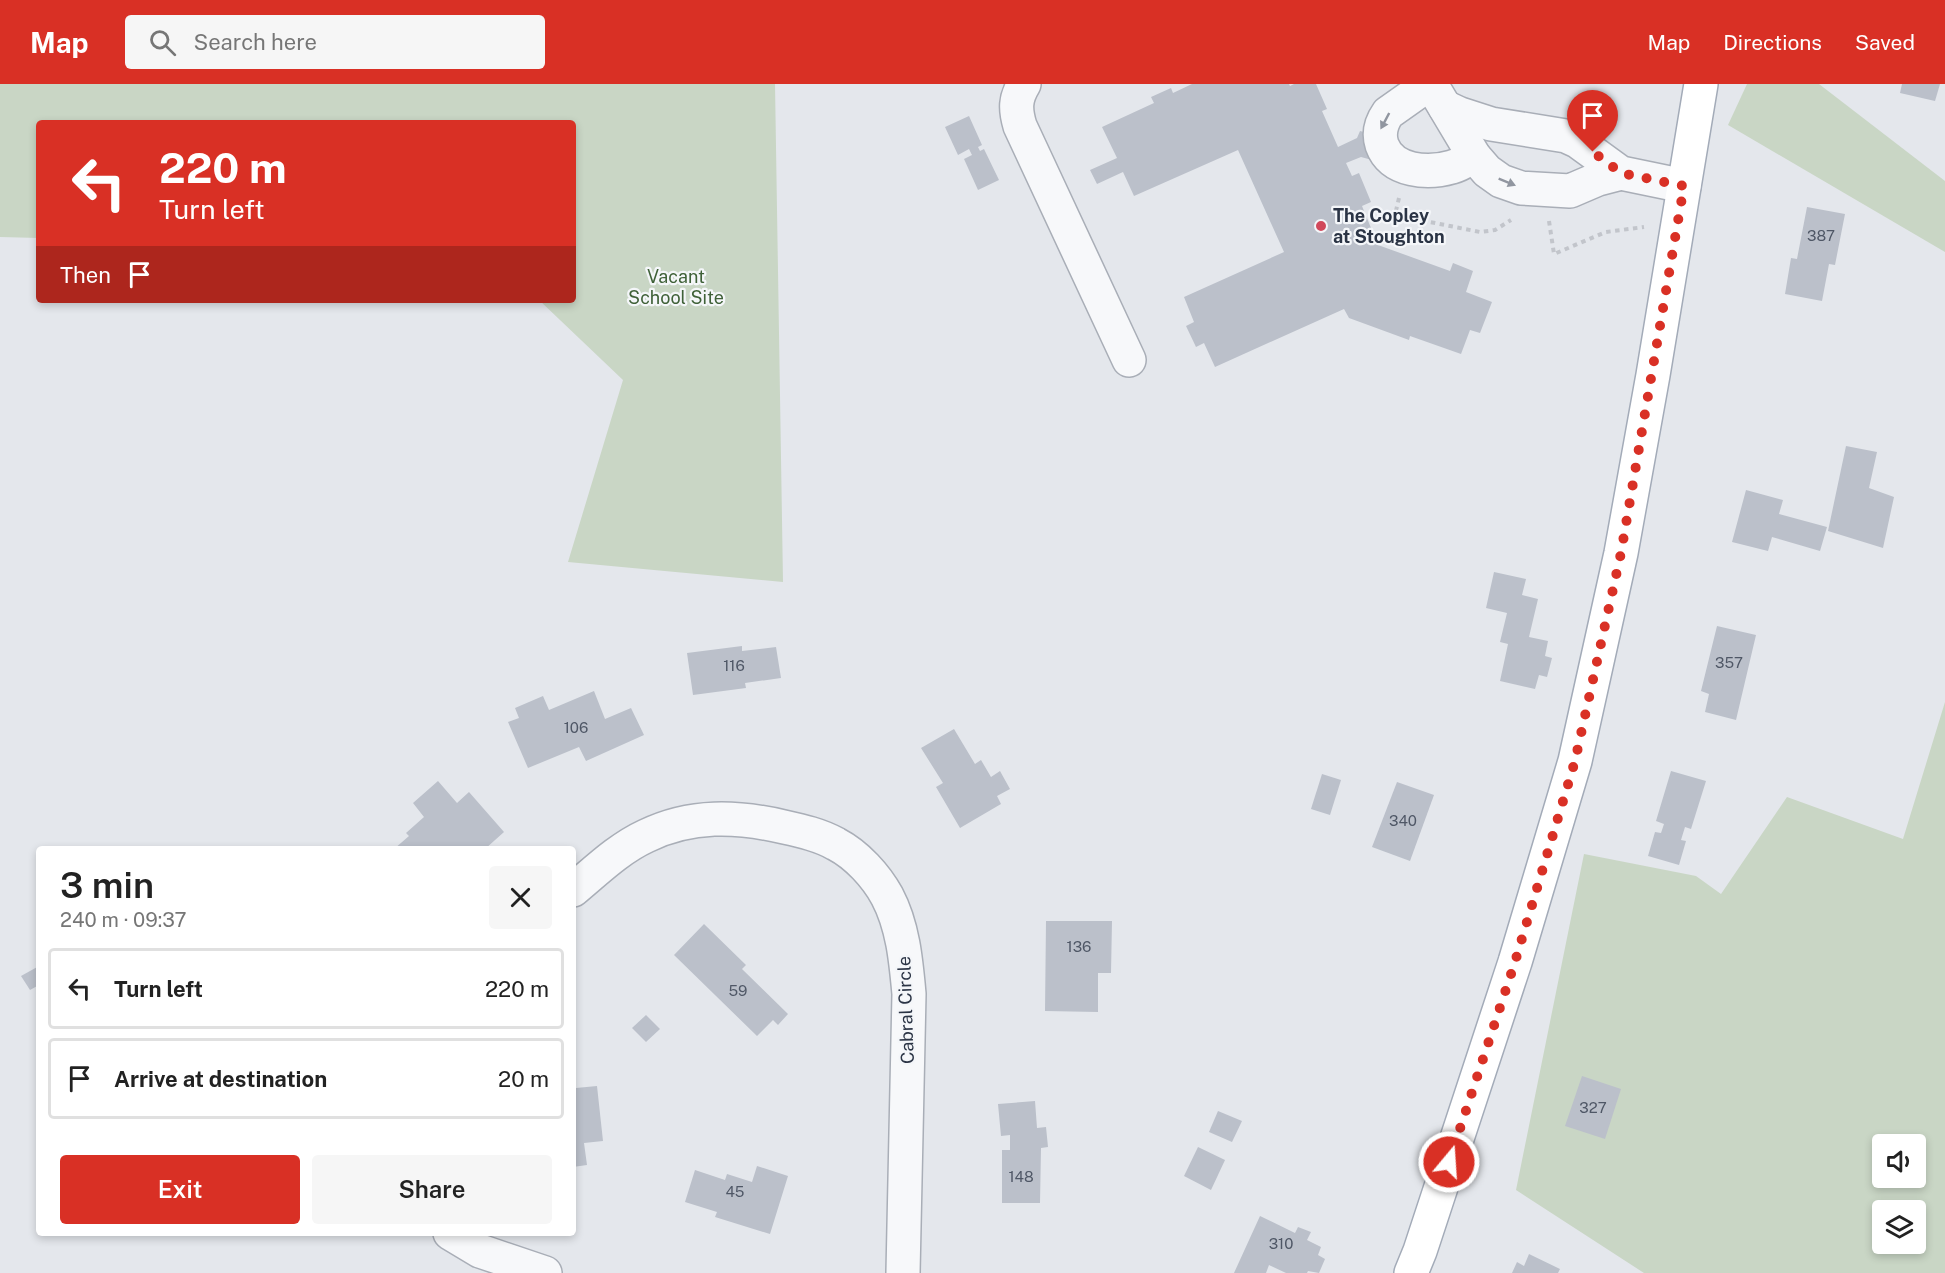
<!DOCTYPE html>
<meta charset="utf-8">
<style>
body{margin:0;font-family:"Public Sans",sans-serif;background:#f6f6f6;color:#222;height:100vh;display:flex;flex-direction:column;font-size:22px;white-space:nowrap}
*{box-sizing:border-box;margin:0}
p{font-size:20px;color:#767676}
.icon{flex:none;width:33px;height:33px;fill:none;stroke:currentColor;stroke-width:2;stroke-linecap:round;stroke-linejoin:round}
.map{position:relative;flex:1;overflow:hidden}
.sheet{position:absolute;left:36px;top:762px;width:540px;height:390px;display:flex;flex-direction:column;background:#fff;border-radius:6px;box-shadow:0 3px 9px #0003}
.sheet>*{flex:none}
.top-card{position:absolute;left:36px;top:36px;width:540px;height:183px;border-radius:6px;box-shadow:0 3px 9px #0003;background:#d93025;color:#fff;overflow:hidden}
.tools{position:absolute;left:1872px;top:1050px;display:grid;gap:12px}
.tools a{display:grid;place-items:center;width:54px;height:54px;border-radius:6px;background:#fff;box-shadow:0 3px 9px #0003;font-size:30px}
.pin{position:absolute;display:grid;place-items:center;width:51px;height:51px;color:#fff;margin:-62px -26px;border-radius:50% 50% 50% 0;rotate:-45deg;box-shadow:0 0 6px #0007}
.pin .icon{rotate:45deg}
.me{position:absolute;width:66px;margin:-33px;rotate:18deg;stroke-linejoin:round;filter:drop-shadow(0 0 4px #0008)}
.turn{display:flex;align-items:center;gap:21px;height:126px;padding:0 24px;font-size:27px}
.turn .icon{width:78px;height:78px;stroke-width:2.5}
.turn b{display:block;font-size:42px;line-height:51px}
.then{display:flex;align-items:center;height:57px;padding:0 24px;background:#0003;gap:12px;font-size:22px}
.round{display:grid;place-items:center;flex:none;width:63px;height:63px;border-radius:6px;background:#f6f6f6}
.head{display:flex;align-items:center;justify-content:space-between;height:102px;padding:0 24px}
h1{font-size:36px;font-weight:600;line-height:45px}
.action{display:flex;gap:12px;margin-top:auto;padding:12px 24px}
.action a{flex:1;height:69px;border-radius:6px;background:#d93025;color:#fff;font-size:24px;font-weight:600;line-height:69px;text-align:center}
.action a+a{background:#f6f6f6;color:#222}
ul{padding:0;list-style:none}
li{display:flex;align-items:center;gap:18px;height:81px;margin:0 12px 9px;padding:0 12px;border:3px solid #e0e0e0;border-radius:6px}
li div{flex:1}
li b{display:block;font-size:22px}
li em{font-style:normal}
header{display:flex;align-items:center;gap:36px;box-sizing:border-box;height:84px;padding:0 30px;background:#d93025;color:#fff}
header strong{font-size:28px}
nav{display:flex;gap:33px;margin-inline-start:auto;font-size:21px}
.search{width:420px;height:54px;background:#f6f6f6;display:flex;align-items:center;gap:15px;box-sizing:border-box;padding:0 21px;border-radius:6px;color:#767676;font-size:22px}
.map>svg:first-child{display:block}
.green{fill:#c9d6c5;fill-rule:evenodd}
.building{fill:#bbc0ca}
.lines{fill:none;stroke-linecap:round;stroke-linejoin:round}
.minor-casing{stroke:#a9aeb7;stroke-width:36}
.major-casing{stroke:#a3abb8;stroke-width:36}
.path{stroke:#c2c5cb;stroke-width:4;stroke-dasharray:4.5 4.5;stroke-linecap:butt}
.minor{stroke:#f7f8fa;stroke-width:33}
.major{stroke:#fff;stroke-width:33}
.oneway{fill:#9196a0}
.route{stroke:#d93025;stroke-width:10;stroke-dasharray:0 18}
.poi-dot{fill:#d1495b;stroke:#f4f6f9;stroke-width:2}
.labels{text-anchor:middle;stroke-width:4.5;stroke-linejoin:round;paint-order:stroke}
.number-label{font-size:15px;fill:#4f5766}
.poi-label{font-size:18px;font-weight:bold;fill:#2b3445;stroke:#f4f6f9;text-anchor:start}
.park-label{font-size:18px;fill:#3f6138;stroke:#f4f6f9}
.street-label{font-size:18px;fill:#2b3445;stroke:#f4f6f9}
</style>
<header>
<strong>Map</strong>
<div class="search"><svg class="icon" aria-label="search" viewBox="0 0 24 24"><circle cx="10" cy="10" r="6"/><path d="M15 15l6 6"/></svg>Search here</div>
<nav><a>Map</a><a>Directions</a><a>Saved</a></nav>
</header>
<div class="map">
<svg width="1945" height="1189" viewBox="0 0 1945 1189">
<rect width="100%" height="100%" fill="#e4e7ec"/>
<g class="green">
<path d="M0,0H775L783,498L568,478L623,296L539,216H573V39H39V154L0,153Z"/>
<path d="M1747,0H1819L1945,97V168L1728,41Z"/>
<path d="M1945,618V1189H1644L1516,1106L1584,770L1696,792L1721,810L1787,713L1903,755ZM1882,1060H1916V1094H1882ZM1882,1126H1916V1160H1882Z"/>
</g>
<g class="building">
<path d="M1192,0H1289L1290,2L1294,0H1316L1327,25L1322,27L1338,63L1357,54L1360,47L1379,52L1372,76L1361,73L1346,79L1352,92L1359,89L1371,118L1362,122L1378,161L1450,187L1453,179L1473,187L1466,208L1492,218L1480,249L1470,246L1461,270L1410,252L1409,256L1349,234L1344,225L1215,283L1204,259L1196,263L1186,242L1194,238L1184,213L1284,168L1238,66L1134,112L1123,88L1097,100L1090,86L1117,74L1102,43L1154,19L1151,13L1171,4L1173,9Z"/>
<path d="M1902,0H1940L1935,17L1900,9Z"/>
<path d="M969,32L982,61L978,63L980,67L984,65L999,96L978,106L964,75L972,71L969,65L958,71L945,43Z"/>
<path d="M1807,123L1845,130L1835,181L1829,180L1822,217L1785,210L1791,174L1797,175Z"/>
<path d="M1846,362L1877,368L1869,404L1894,413L1883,464L1828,447Z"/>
<path d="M1746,406L1783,416L1779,430L1827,443L1820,467L1772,453L1768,467L1732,458Z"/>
<path d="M1494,488L1526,495L1522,511L1538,515L1529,553L1548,557L1545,572L1552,574L1547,593L1539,591L1535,605L1500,597L1508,560L1500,558L1507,529L1486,524Z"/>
<path d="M1717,542L1756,551L1736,636L1705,628L1709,610L1701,607Z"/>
<path d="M742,562V567L776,563L781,594L745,599L746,604L693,611L687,569Z"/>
<path d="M594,607L605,635L631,624L644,651L586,677L579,663L528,684L508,638L519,634L515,624L543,612L549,626Z"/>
<path d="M954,645L975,680L981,676L991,693L1000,687L1010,705L997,712L1001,720L960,744L936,703L943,699L921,664Z"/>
<path d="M1671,687L1706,697L1691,745L1685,743L1681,756L1686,757L1679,781L1648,772L1655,748L1661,749L1664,740L1656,737Z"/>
<path d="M1322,690L1341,696L1330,731L1311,725Z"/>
<path d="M438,697L457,719L469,708L504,748L485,765H394L409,752L406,749L424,733L413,719Z"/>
<path d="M1397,698L1434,711L1410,777L1372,763Z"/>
<path d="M1046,837H1112L1111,889H1098V928L1045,927Z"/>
<path d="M704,840L746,881L742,885L788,930L778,941L773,936L757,952L674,871Z"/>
<path d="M39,882V901L30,906L21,892Z"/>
<path d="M646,931L660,945L646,958L632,944Z"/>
<path d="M573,986H575L576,1004L597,1002L603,1057L584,1059L587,1081L573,1083Z"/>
<path d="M1582,992L1621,1005L1605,1055L1565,1042Z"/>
<path d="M1035,1017L1037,1044L1046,1043L1048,1063L1041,1064L1040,1119H1002V1066H1010V1051L1001,1052L998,1020Z"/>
<path d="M1218,1027L1242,1037L1232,1058L1209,1048Z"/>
<path d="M1198,1063L1225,1076L1211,1106L1184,1092Z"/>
<path d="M757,1082L788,1092L770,1150L715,1133L717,1128L685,1118L695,1086L725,1096L727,1090L752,1098Z"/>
<path d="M1260,1132L1295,1149L1298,1143L1311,1148L1307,1156L1321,1163L1318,1171L1325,1175L1319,1189L1308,1187L1307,1189H1286L1269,1181L1266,1189H1234Z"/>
<path d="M1529,1170L1560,1185L1558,1189H1512L1517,1178L1524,1182Z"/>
</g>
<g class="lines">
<defs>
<g id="minor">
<path d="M1024,0C1015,15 1015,25 1020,42L1129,276"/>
<path d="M1429,0L1388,29C1381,39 1378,49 1382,61C1392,88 1428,90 1452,83C1460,81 1467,76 1474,72"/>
<path d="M1431,0L1474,72L1487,87L1501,97L1521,104L1570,107L1598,95L1621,89"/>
<path d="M1445,23L1460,30L1491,40L1566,52L1577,57L1621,89L1684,102"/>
<path d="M573,806C596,787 618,765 646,752C691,730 737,732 784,743C802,747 820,751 836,760C857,771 876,792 887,812C903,842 906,877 909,910L903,1189"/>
<path d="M450,1149L480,1167L545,1189"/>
</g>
<path id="major" d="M1411,1189L1420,1167L1515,878L1575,677L1621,469L1653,291L1701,0"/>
</defs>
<use href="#minor" class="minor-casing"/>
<use href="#major" class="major-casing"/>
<g class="path">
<path d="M1399,114L1395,131L1480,148L1495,146L1511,136"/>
<path d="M1549,137L1554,170L1606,148L1644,143"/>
</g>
<use href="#minor" class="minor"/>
<use href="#major" class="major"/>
</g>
<defs><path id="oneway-solid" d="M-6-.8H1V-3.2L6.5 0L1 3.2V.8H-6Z" transform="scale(1.5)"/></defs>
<g class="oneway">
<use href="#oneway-solid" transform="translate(1385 37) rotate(118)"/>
<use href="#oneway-solid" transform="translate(1507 98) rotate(22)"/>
</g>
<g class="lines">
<path class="route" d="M1449,1078L1515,878L1575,677L1621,469L1684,102L1621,89L1593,68"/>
</g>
<circle class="poi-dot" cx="1321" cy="142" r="6"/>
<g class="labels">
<g class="number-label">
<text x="1821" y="157">387</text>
<text x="1729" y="584">357</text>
<text x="734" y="587">116</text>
<text x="576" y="649">106</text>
<text x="1403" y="742">340</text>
<text x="1079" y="868">136</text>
<text x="738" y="912">59</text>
<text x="1593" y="1029">327</text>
<text x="1021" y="1098">148</text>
<text x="735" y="1113">45</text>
<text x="1281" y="1165">310</text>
</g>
<g class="poi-label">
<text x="1333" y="138">The Copley<tspan x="1333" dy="21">at Stoughton</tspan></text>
</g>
<g class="park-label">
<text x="676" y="199">Vacant<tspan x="676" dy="21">School Site</tspan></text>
</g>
<g class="street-label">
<text transform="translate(906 926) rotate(-92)" y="6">Cabral Circle</text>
</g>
</g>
</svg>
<div class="tools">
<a><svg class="icon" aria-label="sound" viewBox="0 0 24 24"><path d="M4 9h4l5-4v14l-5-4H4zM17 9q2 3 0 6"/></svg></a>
<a><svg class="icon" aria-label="layers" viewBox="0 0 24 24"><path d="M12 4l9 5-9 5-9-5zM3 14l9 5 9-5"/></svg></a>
</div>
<div class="pin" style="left:1593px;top:68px;background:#d93025"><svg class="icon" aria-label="arrive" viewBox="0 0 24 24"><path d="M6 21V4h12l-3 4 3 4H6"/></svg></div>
<svg class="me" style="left:1449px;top:1078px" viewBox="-20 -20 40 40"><circle r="17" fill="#d93025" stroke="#fff" stroke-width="3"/><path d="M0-11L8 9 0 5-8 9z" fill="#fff"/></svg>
<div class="top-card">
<div class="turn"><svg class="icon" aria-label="left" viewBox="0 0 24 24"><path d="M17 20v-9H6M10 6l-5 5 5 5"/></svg><div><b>220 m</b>Turn left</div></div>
<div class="then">Then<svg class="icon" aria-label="arrive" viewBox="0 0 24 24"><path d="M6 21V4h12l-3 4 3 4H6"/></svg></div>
</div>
<section class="sheet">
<div class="head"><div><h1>3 min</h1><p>240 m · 09:37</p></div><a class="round"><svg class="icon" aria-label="close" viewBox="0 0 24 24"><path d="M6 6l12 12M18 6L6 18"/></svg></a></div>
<ul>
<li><svg class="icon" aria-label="left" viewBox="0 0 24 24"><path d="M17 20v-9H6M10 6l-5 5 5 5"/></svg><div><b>Turn left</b></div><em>220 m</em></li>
<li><svg class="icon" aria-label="arrive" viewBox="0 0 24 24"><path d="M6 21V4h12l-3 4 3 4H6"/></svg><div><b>Arrive at destination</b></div><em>20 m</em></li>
</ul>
<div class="action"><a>Exit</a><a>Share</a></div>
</section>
</div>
